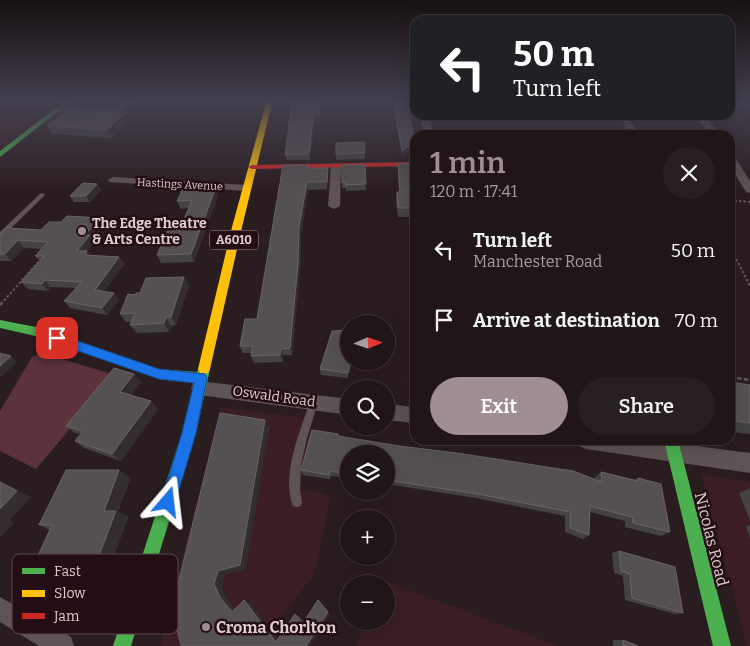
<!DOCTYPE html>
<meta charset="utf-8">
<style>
body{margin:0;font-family:Bitter,serif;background:#281f21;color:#f1f3f6;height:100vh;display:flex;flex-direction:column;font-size:19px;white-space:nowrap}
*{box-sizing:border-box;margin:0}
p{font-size:16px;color:#a29fa2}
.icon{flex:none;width:28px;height:28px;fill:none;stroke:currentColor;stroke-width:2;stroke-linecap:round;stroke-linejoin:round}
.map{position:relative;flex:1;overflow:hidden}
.panel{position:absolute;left:410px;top:130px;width:325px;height:315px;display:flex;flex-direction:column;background:#201618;border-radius:15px;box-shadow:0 5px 20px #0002,0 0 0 1px #3d3537}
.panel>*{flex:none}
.banner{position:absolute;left:410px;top:15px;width:325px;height:105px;border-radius:15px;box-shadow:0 5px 20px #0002,0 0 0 1px #3d3537;background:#202124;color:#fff;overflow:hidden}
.needle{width:32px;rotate:88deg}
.controls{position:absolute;left:340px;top:315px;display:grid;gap:10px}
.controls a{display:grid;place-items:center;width:55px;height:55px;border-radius:50%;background:#201618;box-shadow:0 5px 20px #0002,0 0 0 1px #3d3537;font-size:25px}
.pin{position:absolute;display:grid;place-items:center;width:42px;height:42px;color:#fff;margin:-21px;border-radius:10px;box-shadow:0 2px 8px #0006}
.me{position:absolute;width:55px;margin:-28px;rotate:17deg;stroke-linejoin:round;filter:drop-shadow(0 0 4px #0008)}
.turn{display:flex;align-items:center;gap:18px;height:105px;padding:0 20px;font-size:22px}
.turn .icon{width:65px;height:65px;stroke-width:2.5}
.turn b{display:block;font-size:35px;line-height:42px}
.round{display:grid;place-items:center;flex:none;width:52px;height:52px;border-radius:26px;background:#281f21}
.overview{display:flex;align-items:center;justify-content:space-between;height:85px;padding:0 20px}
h1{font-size:30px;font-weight:600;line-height:38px;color:#a08f92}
.button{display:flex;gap:10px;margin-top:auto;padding:10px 20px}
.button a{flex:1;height:58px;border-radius:30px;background:#a08f92;color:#fff;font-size:20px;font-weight:600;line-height:58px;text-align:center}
.button a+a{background:#281f21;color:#f1f3f6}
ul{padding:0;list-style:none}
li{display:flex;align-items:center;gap:15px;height:70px;padding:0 20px}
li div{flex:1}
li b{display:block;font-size:19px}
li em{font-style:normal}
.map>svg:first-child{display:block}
.built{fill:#3a1e23}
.green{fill:#5d333b}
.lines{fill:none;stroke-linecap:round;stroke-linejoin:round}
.path-far1{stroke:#61585a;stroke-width:2;stroke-dasharray:2.5 2;stroke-linecap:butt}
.path{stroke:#61585a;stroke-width:2.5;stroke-dasharray:4.5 2.5;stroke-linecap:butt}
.lane{fill:#5e5355;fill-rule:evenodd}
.street{fill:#5e5355;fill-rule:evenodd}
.fast{fill:#4caf50;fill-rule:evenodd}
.slow{fill:#ffc107;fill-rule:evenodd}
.jam{fill:#c62828;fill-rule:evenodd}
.wall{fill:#454242}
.shaded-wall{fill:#332d2e}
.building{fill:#555051;stroke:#6b6465}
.route{fill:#1a73e8;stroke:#114b97}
.poi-dot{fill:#a08f92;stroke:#250e13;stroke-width:2}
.labels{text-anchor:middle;stroke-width:5;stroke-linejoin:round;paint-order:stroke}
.far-street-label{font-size:11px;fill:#dfcdd0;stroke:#250e13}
.shield{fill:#250e13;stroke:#a79497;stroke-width:1}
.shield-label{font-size:12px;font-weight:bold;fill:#dfcdd0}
.poi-label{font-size:14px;font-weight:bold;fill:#dfcdd0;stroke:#250e13;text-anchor:start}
.street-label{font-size:14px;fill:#dfcdd0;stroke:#250e13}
.near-street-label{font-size:16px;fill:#dfcdd0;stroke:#250e13}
.near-poi-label{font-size:16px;font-weight:bold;fill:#dfcdd0;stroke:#250e13;text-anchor:start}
.key{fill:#250e13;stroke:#5d474c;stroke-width:1}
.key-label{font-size:14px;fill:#dfcdd0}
</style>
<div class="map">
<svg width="750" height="646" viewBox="0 0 750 646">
<rect width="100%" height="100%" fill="#2a1d20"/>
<g class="built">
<path d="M0,103H57L6,145H0Z"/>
<path d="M221,407L313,419L300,488L331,496L315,573L259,646H160Z"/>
<path d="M701,474L750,482V646H747Z"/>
<path d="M377,578L558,646H356L364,621H386V584H375Z"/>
</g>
<path class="green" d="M42,353L115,375L36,469L0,451V411L32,357Z"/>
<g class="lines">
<g class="path-far1">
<path d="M730,200L750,202"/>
<path d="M730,247L750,286"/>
<path d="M1,304L41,259"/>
</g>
<g class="path">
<path d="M0,305L2,303"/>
<path d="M730,377L750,380"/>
</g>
<g class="lane">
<path d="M42,193L45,195L44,196L2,237L0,238V232L40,194Z"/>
<path d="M314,398L317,399L318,402L307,438L301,465L300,490L302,502L301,506L297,507L293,506C281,475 300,431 310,402L311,399Z"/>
</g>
<g class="street">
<path d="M123,103H132L117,115L58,113L54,110L58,107L115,109Z"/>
<path d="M420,115H523L519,118L430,120L434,135H424Z"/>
<path d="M620,115H628L638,135H628Z"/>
<path d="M695,115H704L720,135H710Z"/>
<path d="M730,155L734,156L750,181V193L746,192L730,166Z"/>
<path d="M336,163L341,166L340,206L334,209L328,206L331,166Z"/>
<path d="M113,177L247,185L252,188L247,191L109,182L108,180Z"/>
<path d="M199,381L349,399V415L199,395L193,393L191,388L193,383Z"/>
<path d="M386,404L415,407V423L386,420Z"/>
<path d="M577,440H651L750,453V473L586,449L579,446Z"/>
<path d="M0,597L71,637L74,646H39L0,622Z"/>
</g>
<g class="fast">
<path d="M62,103H69L0,157V151Z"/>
<path d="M0,320L41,328L159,369L197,372L200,365L204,364L208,365L210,369L196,433L131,646H113L182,433L194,383L159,379L40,337L0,328Z"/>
<path d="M664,440H678L731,646H713Z"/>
</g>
<path class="slow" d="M266,103H272L242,227L210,369L208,373L204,374L200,373L198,369L232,227Z"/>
<path class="jam" d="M415,162V166L252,169L248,167L252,165Z"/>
</g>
<g class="wall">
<path d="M321,103V118H315L310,160H287L285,155Z"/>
<path d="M393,103H405L402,156Z"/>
<path d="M128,122L111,138L52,134L47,126Z"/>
<path d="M364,142L365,159L336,160V154Z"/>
<path d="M415,163V217H398L396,201L397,192H399L398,172V164Z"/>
<path d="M365,165L366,190L346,191V188H342V183Z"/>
<path d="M308,168H328V175L327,189L308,190L301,235L300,271L292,355H283V362L254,363L251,356L252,353H243L240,346L257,319Z"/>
<path d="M97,184L101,190L90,202H74L70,196Z"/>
<path d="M216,187L218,195L194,262L161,263L157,255L182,224L189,208L181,209L177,201Z"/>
<path d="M104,225L92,239L95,242L87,251L90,255L119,257L124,264L104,291L114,293L119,300L107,315L70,308L64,301L76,288L51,287L48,291L28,289L21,282L40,261L35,256L42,249L24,248L11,261H0V235L41,230Z"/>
<path d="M184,277L189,285L176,325L171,326L169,332L137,333L130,325L132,322H126L120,314L135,295L140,293Z"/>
<path d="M349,330L348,378L321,375L320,369Z"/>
<path d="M134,374L141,382L131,395L158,409L121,461L84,448L75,441L81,434L75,433L66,426Z"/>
<path d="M730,382L750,385V434L730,432Z"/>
<path d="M339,437L595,479V477L601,472L634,480L638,478L670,532L661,536L625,527V521L590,512L589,535L583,539L565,532V516L476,498L386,484V454H349V478L331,476L330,479L303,475L301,470Z"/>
<path d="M119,470L130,478L118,512L128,517L98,600H70L54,597L57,588H43L25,584L50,530L39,525Z"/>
<path d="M750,488V521L739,493Z"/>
<path d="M750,525V538L746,527Z"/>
<path d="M619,551L683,613L675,614L625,600L623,576L614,573L612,553Z"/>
<path d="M613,640H623L638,646H613Z"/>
</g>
<g class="shaded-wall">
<path d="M314,112L315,118L310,160L309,154Z"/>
<path d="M124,114L128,122L111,138L107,130Z"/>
<path d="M415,142V147L402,156V151Z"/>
<path d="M307,182L308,190L301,235L300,271L292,355L290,348L299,227Z"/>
<path d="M97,184L101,190L90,202L86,196Z"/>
<path d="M216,187L218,195L194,262L191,254Z"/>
<path d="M99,218L104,225L92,239L95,242L87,251L92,258L77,251L85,235Z"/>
<path d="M18,240L24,248L11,261L5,254Z"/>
<path d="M119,257L124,264L100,297L95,290Z"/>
<path d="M184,277L189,285L176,325L171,317Z"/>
<path d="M45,280L51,287L48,291L42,284Z"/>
<path d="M114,293L119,300L107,315L102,308Z"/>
<path d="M166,317L171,326L169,332L164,323Z"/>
<path d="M281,349L283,355V362L280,355Z"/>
<path d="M11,356L17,362L0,378V366Z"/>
<path d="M351,361H352L348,378V373Z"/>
<path d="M134,374L141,382L128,400L120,392Z"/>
<path d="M151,401L158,409L121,461L112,454Z"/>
<path d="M265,420L269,429L246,569L225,575L222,588L228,600L239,614L232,612L220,597L214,584Z"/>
<path d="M119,470L130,478L118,512L128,517L98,600L83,597L104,511Z"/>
<path d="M0,481L31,497L10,520L14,523L0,538Z"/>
<path d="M244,600L250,603L281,643L276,642Z"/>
<path d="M318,600L330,614L310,646H306Z"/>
<path d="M295,614L299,616L306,625L303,623Z"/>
</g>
<g class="building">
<path d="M292,103H320V112H314L309,154L285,155Z"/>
<path d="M394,103H405L415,139V142L402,151Z"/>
<path d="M66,111L124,114L107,130L47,126Z"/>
<path d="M364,142L365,153L336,154V143Z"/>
<path d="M415,163V208H398L397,192H400L398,164Z"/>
<path d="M283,165H308L307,168H328L327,182H307L299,227L298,264L290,348L281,349L280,355L251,356L253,346H240L245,319H257Z"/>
<path d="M342,165H365L366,184L345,185V182L342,183Z"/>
<path d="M83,183L97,184L86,196H70Z"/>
<path d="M216,187L191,254L157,255L170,225L182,224L192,200L177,201L183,189Z"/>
<path d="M67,216L99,218L85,235H90L77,251H87L85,255L119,257L95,290L114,293L102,308L64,301L82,282L45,280L42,284L21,282L44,256H35L48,242L18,240L5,254H0V235L7,228L41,230L49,222H61Z"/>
<path d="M184,277L171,317H166L164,323L130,325L135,313L120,314L128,294L135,295L136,293H140L146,278Z"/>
<path d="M349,330V361H351L348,373L320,369L332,331Z"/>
<path d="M0,353L11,356L0,366Z"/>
<path d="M114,368L134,374L120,392L151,401L112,454L75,441L83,431L66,426Z"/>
<path d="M730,382L750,385V423L730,420Z"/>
<path d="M220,413L265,420L240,565L218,571L214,584L220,597L232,612L244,600L276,642L295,614L303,623L318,600L328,612L306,646H182L181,645L174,618V600Z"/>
<path d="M312,430L338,434V436L399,446L457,453L573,471L602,482L601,472L638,481V478L661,484L670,532L633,523L632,517L590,506L589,535L570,528V512L478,494L386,480V454H349V474L330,471L329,475L301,470Z"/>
<path d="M66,470H119L104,511H116L83,597H54L59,584H25L52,525H39Z"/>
<path d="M0,482L17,491L0,509Z"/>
<path d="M619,551L675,567L683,613L632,598L630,574L621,571Z"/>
<path d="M623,640L638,646H623Z"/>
</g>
<linearGradient id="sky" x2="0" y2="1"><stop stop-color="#171012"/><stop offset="0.53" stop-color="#44404e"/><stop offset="1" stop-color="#44404e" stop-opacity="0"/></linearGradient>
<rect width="750" height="193" fill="url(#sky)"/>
<path class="route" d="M57,334L159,369L205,374L207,378L196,433L174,507L168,509L163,507L161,502L182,433L194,383L159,379L52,342L51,338L52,335Z"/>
<g class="poi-dot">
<circle cx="82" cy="231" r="5"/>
<circle cx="206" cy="627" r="5"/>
</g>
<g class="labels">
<g class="far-street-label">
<text transform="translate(180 184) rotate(3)" y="4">Hastings Avenue</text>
</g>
<rect class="shield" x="210" y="230.5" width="48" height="19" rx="4"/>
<g class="shield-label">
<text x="234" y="244">A6010</text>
</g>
<g class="poi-label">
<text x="92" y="228">The Edge Theatre<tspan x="92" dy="16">&amp; Arts Centre</tspan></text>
</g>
<g class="street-label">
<text transform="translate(274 396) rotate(8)" y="5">Oswald Road</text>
</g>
<g class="near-street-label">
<text transform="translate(712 539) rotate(76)" y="6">Nicolas Road</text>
</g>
<g class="near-poi-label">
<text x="216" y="633">Croma Chorlton</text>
</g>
</g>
<rect x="12" y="554" width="166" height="80" rx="8" class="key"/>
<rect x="22" y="568" width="23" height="6" fill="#4caf50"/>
<rect x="22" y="590" width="23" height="7" fill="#ffc107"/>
<rect x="22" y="613" width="23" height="6" fill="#c62828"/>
<g class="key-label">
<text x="54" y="576">Fast</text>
<text x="54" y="598">Slow</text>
<text x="54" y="621">Jam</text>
</g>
</svg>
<div class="controls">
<a><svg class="needle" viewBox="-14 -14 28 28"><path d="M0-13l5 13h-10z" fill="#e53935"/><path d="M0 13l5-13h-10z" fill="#a29fa2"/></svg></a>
<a><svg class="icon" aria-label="search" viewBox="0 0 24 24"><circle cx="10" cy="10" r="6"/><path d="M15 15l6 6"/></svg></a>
<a><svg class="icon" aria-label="layers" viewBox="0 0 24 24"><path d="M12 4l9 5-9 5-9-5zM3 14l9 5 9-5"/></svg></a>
<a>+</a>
<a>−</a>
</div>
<div class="pin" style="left:57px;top:338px;background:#d93025"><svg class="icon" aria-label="arrive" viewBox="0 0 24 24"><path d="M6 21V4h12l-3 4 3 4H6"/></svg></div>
<svg class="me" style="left:168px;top:502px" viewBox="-20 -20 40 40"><path d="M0-17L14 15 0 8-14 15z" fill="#1a73e8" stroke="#fff" stroke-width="4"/></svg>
<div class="banner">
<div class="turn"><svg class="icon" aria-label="left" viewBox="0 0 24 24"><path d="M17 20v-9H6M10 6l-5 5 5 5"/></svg><div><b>50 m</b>Turn left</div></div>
</div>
<section class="panel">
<div class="overview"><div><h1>1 min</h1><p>120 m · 17:41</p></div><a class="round"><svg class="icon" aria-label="close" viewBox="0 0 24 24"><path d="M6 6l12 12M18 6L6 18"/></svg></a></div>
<ul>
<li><svg class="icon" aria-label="left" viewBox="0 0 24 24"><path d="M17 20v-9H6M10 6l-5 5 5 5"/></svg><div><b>Turn left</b><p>Manchester Road</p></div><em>50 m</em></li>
<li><svg class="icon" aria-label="arrive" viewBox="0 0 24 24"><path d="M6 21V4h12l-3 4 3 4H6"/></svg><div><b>Arrive at destination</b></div><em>70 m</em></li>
</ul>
<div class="button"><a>Exit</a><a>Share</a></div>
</section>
</div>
